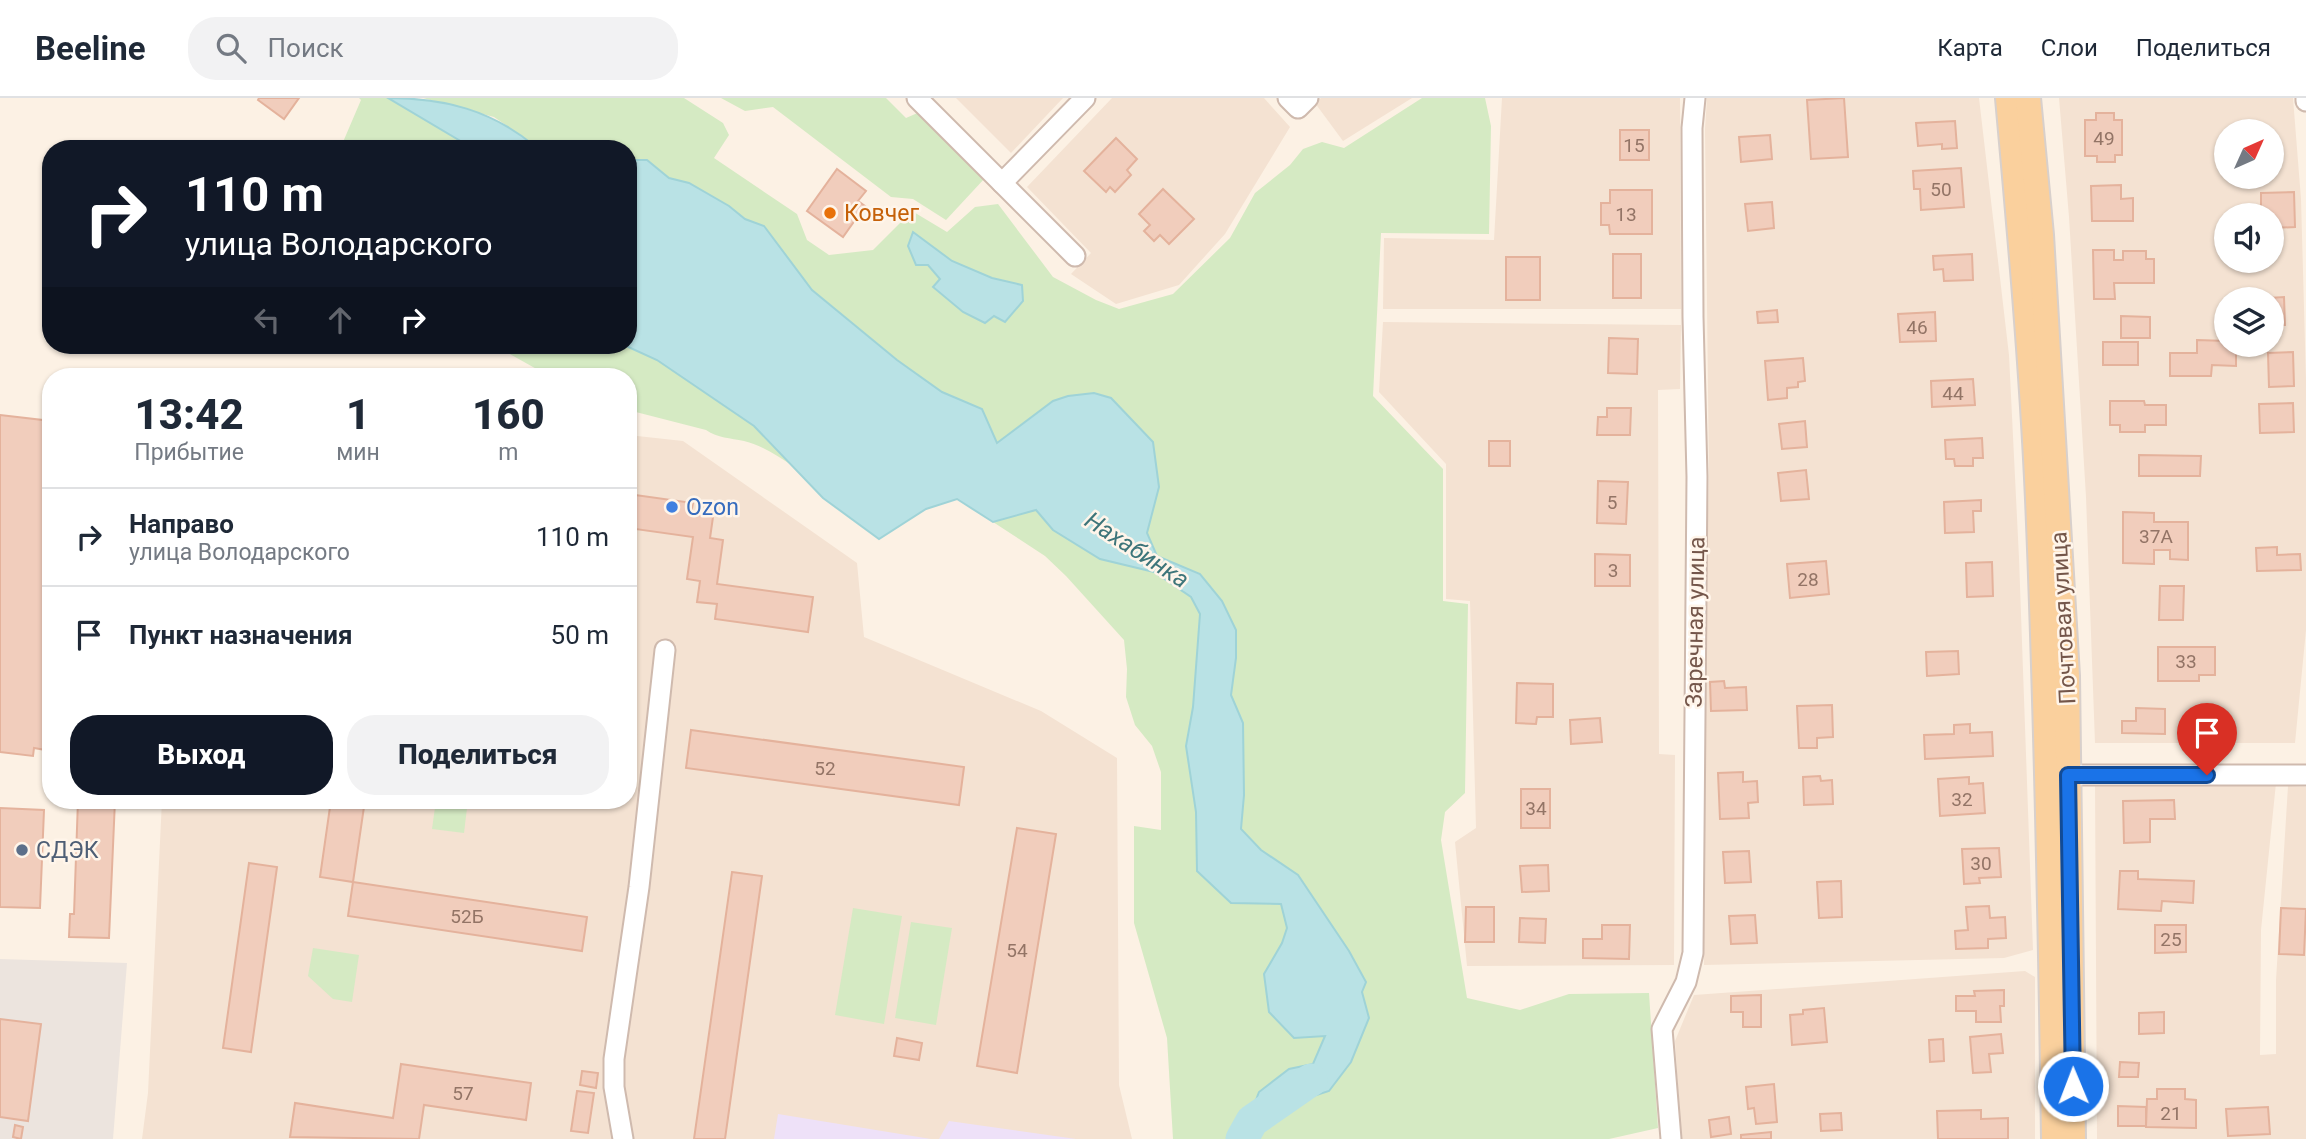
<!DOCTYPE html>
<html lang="ru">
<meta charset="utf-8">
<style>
body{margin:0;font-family:Roboto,sans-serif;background:#f2f2f3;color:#1f2937;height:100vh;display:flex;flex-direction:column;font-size:26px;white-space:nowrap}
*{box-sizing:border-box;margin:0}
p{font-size:23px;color:#747a83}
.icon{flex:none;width:38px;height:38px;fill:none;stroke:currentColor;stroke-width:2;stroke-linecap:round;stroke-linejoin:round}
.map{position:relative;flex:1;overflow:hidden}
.side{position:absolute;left:42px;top:270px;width:595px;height:441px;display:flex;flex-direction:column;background:#fff;border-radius:28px;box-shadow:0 2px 5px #0004}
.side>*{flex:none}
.banner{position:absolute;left:42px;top:42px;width:595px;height:214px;border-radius:28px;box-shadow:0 2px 5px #0004;background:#111827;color:#fff;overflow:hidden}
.needle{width:46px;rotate:45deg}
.tools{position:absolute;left:2214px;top:21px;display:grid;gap:14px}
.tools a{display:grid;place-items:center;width:70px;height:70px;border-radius:50%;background:#fff;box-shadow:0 2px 5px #0004;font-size:35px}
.pin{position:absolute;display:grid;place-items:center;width:60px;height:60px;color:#fff;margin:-72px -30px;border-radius:50% 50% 50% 0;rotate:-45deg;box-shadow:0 0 7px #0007}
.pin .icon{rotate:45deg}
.me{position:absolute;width:77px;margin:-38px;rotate:359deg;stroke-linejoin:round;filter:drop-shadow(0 0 5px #0008)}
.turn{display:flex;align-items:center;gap:24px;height:147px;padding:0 28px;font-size:32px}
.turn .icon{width:91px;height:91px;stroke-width:2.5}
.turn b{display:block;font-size:49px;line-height:60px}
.lanes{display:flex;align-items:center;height:66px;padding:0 28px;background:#0003;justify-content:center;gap:35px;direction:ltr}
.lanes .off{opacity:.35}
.eta{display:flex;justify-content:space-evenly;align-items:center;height:119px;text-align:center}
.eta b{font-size:42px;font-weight:800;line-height:49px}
.cta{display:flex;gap:14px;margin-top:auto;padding:14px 28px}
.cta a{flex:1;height:80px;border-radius:28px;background:#111827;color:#fff;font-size:28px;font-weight:800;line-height:80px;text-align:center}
.cta a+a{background:#f2f2f3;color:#1f2937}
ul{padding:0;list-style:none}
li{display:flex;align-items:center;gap:21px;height:98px;padding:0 28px;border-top:2px solid #e0e1e3}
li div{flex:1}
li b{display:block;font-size:26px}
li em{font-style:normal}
header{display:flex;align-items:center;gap:42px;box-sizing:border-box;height:98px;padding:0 35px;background:#fff;border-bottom:2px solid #e0e1e3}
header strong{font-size:33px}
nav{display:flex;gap:38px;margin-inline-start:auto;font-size:24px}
.search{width:490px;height:63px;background:#f2f2f3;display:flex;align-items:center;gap:18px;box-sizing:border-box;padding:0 24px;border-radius:28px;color:#747a83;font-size:26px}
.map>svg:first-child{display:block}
.residential{fill:#f4e2d2;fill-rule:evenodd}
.industrial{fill:#ece4de}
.education{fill:#eee1f8}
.green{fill:#d5eac3;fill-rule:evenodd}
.water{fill:#b9e2e5;stroke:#9fd3d7;stroke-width:2}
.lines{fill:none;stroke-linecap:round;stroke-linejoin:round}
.river{stroke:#b9e2e5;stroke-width:33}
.building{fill:#f1cdbc;stroke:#e4b29c;stroke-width:2}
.minor-casing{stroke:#cfbaae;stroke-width:23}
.major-casing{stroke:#d8d0cc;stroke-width:28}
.minor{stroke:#fff;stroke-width:19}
.major{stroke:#fad09d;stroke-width:24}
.route-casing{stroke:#114b97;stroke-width:18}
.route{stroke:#1a73e8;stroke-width:12}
.food-dot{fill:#e8710a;stroke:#fff5ea;stroke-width:2.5}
.shop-dot{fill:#3f7fe0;stroke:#fff5ea;stroke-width:2.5}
.service-dot{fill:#5c6f8a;stroke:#fff5ea;stroke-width:2.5}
.labels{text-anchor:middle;stroke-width:5;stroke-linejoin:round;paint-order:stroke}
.number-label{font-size:19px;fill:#937466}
.food-label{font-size:23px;fill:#c56008;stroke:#fff5ea;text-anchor:start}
.shop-label{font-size:23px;fill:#366cbe;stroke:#fff5ea;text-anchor:start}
.street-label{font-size:23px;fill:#74564a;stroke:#fff5ea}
.service-label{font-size:23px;fill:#4e5e75;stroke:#fff5ea;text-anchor:start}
.water-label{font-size:24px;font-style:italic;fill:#3d757a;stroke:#fff5ea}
</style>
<header>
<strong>Beeline</strong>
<div class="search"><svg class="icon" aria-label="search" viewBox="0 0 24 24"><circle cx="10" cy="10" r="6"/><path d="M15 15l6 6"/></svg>Поиск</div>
<nav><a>Карта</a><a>Слои</a><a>Поделиться</a></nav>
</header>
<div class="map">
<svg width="2306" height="1041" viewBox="0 0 2306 1041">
<rect width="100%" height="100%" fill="#fcf1e4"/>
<g class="residential">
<path d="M956,0H1063L1011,55Z"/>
<path d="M1112,0H1264L1290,29L1225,136L1179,187L1116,206L1071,176L1091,155L1027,89Z"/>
<path d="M1321,0H1412L1343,43L1315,5Z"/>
<path d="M1502,0H1680L1681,211H1383L1384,140L1494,142Z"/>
<path d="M1707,0H1979L2009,257L2019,460L2033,852L2004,860L1704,867L1701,645L1709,380L1705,31Z"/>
<path d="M2059,0H2293L2301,101L2306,282V532L2295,645H2095L2086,399L2069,119ZM2226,33H2272V79H2226ZM2226,117H2272V163H2226ZM2226,201H2272V247H2226Z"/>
<path d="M1383,224L1681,227L1680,291L1658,292L1659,656L1675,657L1674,867L1467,868L1455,744L1476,730L1470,503L1446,501V366L1379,294Z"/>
<path d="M628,337L683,343L857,465L864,539L1041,613L1117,660L1119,987L1132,1041H142L148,995L162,702H628Z"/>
<path d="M2095,685H2276L2261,832L2260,957L2276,956V882L2288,688L2306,689V1041H2097Z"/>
<path d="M2025,873L2035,879V1041H1681L1675,943L1694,897Z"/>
</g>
<path class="industrial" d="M0,861L127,865L113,1041H0Z"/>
<g class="education">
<path d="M778,1016L931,1041H934H774Z"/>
<path d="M949,1023L1076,1041H939Z"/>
</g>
<g class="green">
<path d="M359,0H388L474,51H340L361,2Z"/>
<path d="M423,0H684L723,25L729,37L714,60L797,116L807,142L829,157L873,152L912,113L947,134L975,109L998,106L1053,179L1096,202L1119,211L1173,196L1230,140L1255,95L1290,67L1303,51L1322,44L1344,50L1422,0H1485L1491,28L1489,136L1381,135L1373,298L1443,371V503L1468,506L1465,695L1445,714L1441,742L1467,900L1520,912L1569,896L1649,895L1658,1030L1609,1041H1173L1167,940L1134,825V728L1161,732V674L1152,648L1135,627L1126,599L1127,571L1124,542L1066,478L1045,458L993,424L1036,412L1053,432L1100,461L1154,474L1191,499L1201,516L1193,609L1186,648L1196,714L1197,773L1231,805L1281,806L1288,830L1282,845L1264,876L1325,937L1313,966L1289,971L1286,1007L1369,920L1362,894L1366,884L1349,853L1298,778L1261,752L1241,731L1244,697L1243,625L1231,597L1236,560L1200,476L1157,458L1147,435L1151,421L1153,344L1137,329L1053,303L997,345L982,311L942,294L897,262L812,192L764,128L745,121L729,108L689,85L669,80L647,62H628V51H535L536,48L494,19ZM913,135L952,163L992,180L1022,187L1023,203L1005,224L933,189L941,181L928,167L916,166L908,149Z"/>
<path d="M721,0H886L906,20L922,13L985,80L946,122L913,101L891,99L773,9L745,13Z"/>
<path d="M494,247H625L657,262L754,328L794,369C778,358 763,348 744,343C730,340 718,340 706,332L628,312V278H549Z"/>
<path d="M436,702H468L464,735L432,731Z"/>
<path d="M853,810L902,818L884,926L835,917Z"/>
<path d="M911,824L952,830L936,927L895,920Z"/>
<path d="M313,850L359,857L352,904L333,901L308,878Z"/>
</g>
<g class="water">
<path d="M388,0C444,0 492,12 536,49L535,51H474Z"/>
<path d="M628,62H647L669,80L689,85L729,108L745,121L764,128L812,192L897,262L942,294L982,311L997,345L1053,303L1068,298L1094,295L1111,300L1153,344L1159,389L1147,435L1157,458L1200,476L1222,503L1236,532V560L1231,597L1243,625L1244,697L1241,731L1261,752L1298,777L1349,853L1366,884L1362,894L1369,920L1351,964L1329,993L1286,1007H1254L1259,994L1289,971L1313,966L1325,938L1294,940L1269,914L1264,876L1282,845L1287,830L1281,806L1231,805L1197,773L1196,714L1186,648L1193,609L1200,516L1191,499L1154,474L1100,461L1053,432L1036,412L993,424L957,401L926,411L879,441L823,400L754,328L657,262L624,247H628Z"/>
<path d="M913,134L952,163L992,180L1022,187L1023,203L1005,224L994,218L985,225L963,214L933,189L940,181L928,167H916L908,148Z"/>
</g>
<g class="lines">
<path class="river" d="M1242,1041L1252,1023L1311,982"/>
</g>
<g class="building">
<path d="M259,0H299L284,21L258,2Z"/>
<path d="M1844,0L1848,59L1811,61L1807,2Z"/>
<path d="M2096,15H2114V22H2122V57H2115V64H2097V58H2085V22H2096Z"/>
<path d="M1955,23L1957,50L1942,51V46L1918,48L1916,25Z"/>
<rect x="1620" y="32" width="29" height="30"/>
<path d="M1770,37L1772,61L1741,64L1739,39Z"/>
<path d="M1116,40L1137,61L1127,72L1131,77L1115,94L1110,89L1106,94L1084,73Z"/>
<path d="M1961,70L1964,109L1921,112L1920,91H1914L1913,73Z"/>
<path d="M837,71L866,93L858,103L865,108L843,139L807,113Z"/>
<path d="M2121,87V101L2133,100V123H2092L2091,88Z"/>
<path d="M1163,91L1194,121L1169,146L1160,137L1154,143L1144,133L1150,127L1139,116Z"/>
<path d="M1610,92H1652V136H1610L1609,127H1601V105H1610Z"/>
<path d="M2294,94L2295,129L2272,130V117H2261V95Z"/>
<path d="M1772,104L1774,130L1748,133L1745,106Z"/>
<path d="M2093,152H2114V162H2123V153H2146V161H2154V185H2114L2115,201H2094Z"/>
<rect x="1613" y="156" width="28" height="44"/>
<path d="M1972,156L1973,182L1944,183L1943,171L1934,172L1933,158Z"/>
<rect x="1506" y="159" width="34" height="43"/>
<path d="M2284,199L2285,227H2272V201H2251Z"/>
<path d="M1777,212L1778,224L1758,225L1757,214Z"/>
<path d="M1935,214L1936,243L1900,244L1898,216Z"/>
<path d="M2121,218L2150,219V240H2121Z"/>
<path d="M1609,240L1638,241L1637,276L1608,275Z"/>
<path d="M2197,242L2226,243V247H2236V268L2212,267L2211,278H2170V255H2197Z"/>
<rect x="2103" y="244" width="35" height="23"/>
<path d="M2293,254L2294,288L2269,289L2268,255Z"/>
<path d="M1803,260L1805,283L1798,284V289L1787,290V300L1768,302L1765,263Z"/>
<path d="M1973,281L1975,307L1932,309L1931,283Z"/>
<path d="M2110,303H2144L2145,307H2166V327H2145V334H2120V327H2110Z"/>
<path d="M2293,305L2294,334L2260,335L2259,306Z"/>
<path d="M1607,310H1631L1630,337H1597L1598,319H1607Z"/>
<path d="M0,317L51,323V653L34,650L33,658L0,654Z"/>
<path d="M1805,323L1807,349L1782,351L1779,326Z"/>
<path d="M1982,340L1983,360H1973V368H1955L1954,361H1946L1945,342Z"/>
<rect x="1489" y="343" width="21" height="25"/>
<path d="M2139,357L2201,358L2200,378H2139Z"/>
<path d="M1806,372L1809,401L1781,403L1778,375Z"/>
<path d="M1598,383L1628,384L1626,426L1597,425Z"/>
<path d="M628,396L693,405L691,416L713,419L710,440L723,442L717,486L813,499L808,534L715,521L717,506L697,504L700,483L687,481L693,439L628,430Z"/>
<path d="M1981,402V413H1973L1974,434L1945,435L1944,404Z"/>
<path d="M2123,414L2154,415V424H2188V462L2170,461V452H2154V466L2123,465Z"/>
<path d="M2277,449V457L2300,456L2301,472L2257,473L2256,450Z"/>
<path d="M1595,456L1630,457V488H1595Z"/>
<path d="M1826,463L1829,496L1790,500L1787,466Z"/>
<path d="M1992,464L1993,498L1967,499L1966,465Z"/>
<path d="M2160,488H2184L2183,522H2159Z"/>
<path d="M2158,549H2215V577H2199V583H2158Z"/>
<path d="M1958,553L1959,576L1927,578L1926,554Z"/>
<path d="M1724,583L1725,590L1746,589L1747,612L1711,613L1710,584Z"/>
<path d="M1517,585L1553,586V619H1537L1536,626L1516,625Z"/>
<path d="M1832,607L1833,639L1817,640V650H1799L1797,608Z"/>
<path d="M2136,610L2165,611V636L2122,635V623H2136Z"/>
<path d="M1600,620L1602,644L1571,646L1570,622Z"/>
<path d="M1970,626V635L1992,634L1993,658L1925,661L1924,637L1954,636V627Z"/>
<path d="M691,632L964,669L959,707L686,670Z"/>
<path d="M628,635L636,637L633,664L628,663Z"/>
<path d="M1743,674V684L1757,683L1758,704L1748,705L1749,720L1720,721L1718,675Z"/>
<path d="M1820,678L1821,683L1832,682L1833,706L1804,707L1803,679Z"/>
<path d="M1969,679V686L1983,685L1985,715L1940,718L1938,681Z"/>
<rect x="1521" y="691" width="29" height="39"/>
<path d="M78,702H115L109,840L69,839L70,816H74Z"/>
<path d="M331,702H365L353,784L320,779Z"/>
<path d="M2174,702L2175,721H2150V744L2124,745L2123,703Z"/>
<path d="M0,710L44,712L40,810L0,809Z"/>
<path d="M1017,730L1056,736L1017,975L977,968Z"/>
<path d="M1999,750L2001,779L1979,780L1980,785L1964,786L1962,751Z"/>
<path d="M1749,753L1751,784L1725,785L1723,754Z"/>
<path d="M249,765L277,769L251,954L223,950Z"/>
<path d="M1548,767L1549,793L1522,794L1520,768Z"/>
<path d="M2120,773H2138V781L2194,783L2193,805L2162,803L2161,813L2118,811Z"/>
<path d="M732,774L762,778L725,1041H694Z"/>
<path d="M1841,783L1842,819L1819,820L1817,784Z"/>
<path d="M353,784L587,819L582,853L348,818Z"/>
<path d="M1989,808L1990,820L2005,819L2006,840L1988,841V850L1956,851L1955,833L1968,832L1966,809Z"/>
<path d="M1466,809H1494V844H1465Z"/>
<path d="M2281,810L2306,811L2304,857L2279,856Z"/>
<path d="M1755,817L1757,845L1731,846L1729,818Z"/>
<path d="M1520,820L1546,821L1545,845L1519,844Z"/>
<path d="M1602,827H1630L1629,861L1583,860V841H1602Z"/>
<path d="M2155,827H2186V854L2155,855Z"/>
<path d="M2004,892V908H2000L2001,924H1976V913H1956V898H1975L1974,893Z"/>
<path d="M1761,897V929H1743V914H1731V898Z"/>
<path d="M1824,910L1827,944L1792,947L1790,917L1803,916V912Z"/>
<path d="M2164,914V935L2139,936V915Z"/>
<path d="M0,921L41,926L28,1023L0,1019Z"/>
<path d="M2001,936L2003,955L1989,956L1991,974L1973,975L1970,939Z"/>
<path d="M897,940L922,945L919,962L894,958Z"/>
<path d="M1943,941L1944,963L1930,964L1929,942Z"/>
<path d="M2120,964L2139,965L2138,979H2119Z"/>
<path d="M401,966L531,985L526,1022L424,1007L419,1041L290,1039L295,1005L393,1020Z"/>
<path d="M582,973L598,975L596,990L580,987Z"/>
<path d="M1774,986L1777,1024L1756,1026L1754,1010L1748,1011L1746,989Z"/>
<path d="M2157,991H2185V1001L2196,1002V1030L2146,1029L2147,1001H2157Z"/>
<path d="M577,993L594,995L588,1035L571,1033Z"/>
<path d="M2118,1008L2146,1009V1028H2118Z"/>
<path d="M2268,1009L2270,1036L2228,1038L2226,1011Z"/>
<path d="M1981,1012V1021L2008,1020V1041H1938L1937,1013Z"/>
<path d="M1841,1015L1842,1032L1821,1033L1820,1016Z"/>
<path d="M1729,1019L1731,1036L1711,1039L1709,1022Z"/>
<path d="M15,1027L23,1029L21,1041L13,1039Z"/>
<path d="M1771,1034V1041H1741V1037Z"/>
</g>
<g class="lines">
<defs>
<g id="minor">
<path d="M917,0L1075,158"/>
<path d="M1288,0L1298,10L1308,0"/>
<path d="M2306,0V3"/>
<path d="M1002,85L1085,0"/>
<path d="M2057,677H2306"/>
<path d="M623,1041L614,989V961L639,789L665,552"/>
<path d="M1671,1041L1662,931L1686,884L1693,855L1697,379L1693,219L1692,30L1695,0"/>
</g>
<g id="major">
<path d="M2008,0C2020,133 2032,267 2038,401C2047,614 2051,828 2054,1041"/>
<path d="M2028,0L2041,137L2067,578L2073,1041"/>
</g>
</defs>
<use href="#minor" class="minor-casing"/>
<use href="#major" class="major-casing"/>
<use href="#minor" class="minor"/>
<use href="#major" class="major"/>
</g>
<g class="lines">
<defs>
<path id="route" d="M2073,988L2068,677H2207"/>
</defs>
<use href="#route" class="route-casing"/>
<use href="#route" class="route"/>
</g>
<circle class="food-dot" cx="830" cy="115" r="7"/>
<circle class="shop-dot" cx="672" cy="409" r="7"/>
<circle class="service-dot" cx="22" cy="752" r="7"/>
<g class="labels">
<g class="number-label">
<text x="2104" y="47">49</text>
<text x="1634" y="54">15</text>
<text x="1941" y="98">50</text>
<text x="1626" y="123">13</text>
<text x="1917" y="236">46</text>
<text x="1953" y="302">44</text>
<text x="1612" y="411">5</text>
<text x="2156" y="445">37А</text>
<text x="1613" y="479">3</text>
<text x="1808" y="488">28</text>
<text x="2186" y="570">33</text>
<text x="825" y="677">52</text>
<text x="1962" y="708">32</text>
<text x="1536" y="717">34</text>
<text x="1981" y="772">30</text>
<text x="467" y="825">52Б</text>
<text x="2171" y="848">25</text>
<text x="1017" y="859">54</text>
<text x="463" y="1002">57</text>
<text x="2171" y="1022">21</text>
</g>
<g class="food-label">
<text x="844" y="123">Ковчег</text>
</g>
<g class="shop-label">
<text x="686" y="417">Ozon</text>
</g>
<g class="street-label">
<text transform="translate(2063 520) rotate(-93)" y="8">Почтовая улица</text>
<text transform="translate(1695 524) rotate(-89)" y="8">Заречная улица</text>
</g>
<g class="service-label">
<text x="36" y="760">СДЭК</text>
</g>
<g class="water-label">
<text transform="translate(1137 452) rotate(33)" y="8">Нахабинка</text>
</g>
</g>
</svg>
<div class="tools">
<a><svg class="needle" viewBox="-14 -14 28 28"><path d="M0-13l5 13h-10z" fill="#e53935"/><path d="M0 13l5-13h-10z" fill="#747a83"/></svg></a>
<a><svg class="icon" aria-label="sound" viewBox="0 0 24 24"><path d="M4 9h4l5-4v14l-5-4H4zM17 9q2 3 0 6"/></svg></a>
<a><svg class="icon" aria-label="layers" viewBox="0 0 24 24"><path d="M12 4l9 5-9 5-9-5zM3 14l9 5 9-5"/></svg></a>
</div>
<div class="pin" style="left:2207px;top:677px;background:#d93025"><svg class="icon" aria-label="arrive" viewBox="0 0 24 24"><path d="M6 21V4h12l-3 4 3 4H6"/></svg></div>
<svg class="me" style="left:2073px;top:988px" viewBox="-20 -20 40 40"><circle r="17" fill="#1a73e8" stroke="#fff" stroke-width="3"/><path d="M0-11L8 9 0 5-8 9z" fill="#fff"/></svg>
<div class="banner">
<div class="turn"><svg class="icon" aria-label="right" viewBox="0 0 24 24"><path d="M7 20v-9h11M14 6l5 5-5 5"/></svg><div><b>110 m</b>улица Володарского</div></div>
<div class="lanes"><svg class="icon off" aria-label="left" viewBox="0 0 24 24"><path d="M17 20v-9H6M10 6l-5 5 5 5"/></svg><svg class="icon off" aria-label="ahead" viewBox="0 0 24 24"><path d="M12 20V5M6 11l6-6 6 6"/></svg><svg class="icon" aria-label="right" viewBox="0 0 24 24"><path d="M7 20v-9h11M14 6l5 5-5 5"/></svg></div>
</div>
<section class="side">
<div class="eta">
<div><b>13:42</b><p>Прибытие</p></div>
<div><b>1</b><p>мин</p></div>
<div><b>160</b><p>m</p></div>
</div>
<ul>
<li><svg class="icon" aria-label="right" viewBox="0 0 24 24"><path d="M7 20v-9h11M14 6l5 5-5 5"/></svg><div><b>Направо</b><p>улица Володарского</p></div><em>110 m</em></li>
<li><svg class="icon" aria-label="arrive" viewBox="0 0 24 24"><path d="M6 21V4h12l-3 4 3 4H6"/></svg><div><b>Пункт назначения</b></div><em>50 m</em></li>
</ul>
<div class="cta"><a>Выход</a><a>Поделиться</a></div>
</section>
</div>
